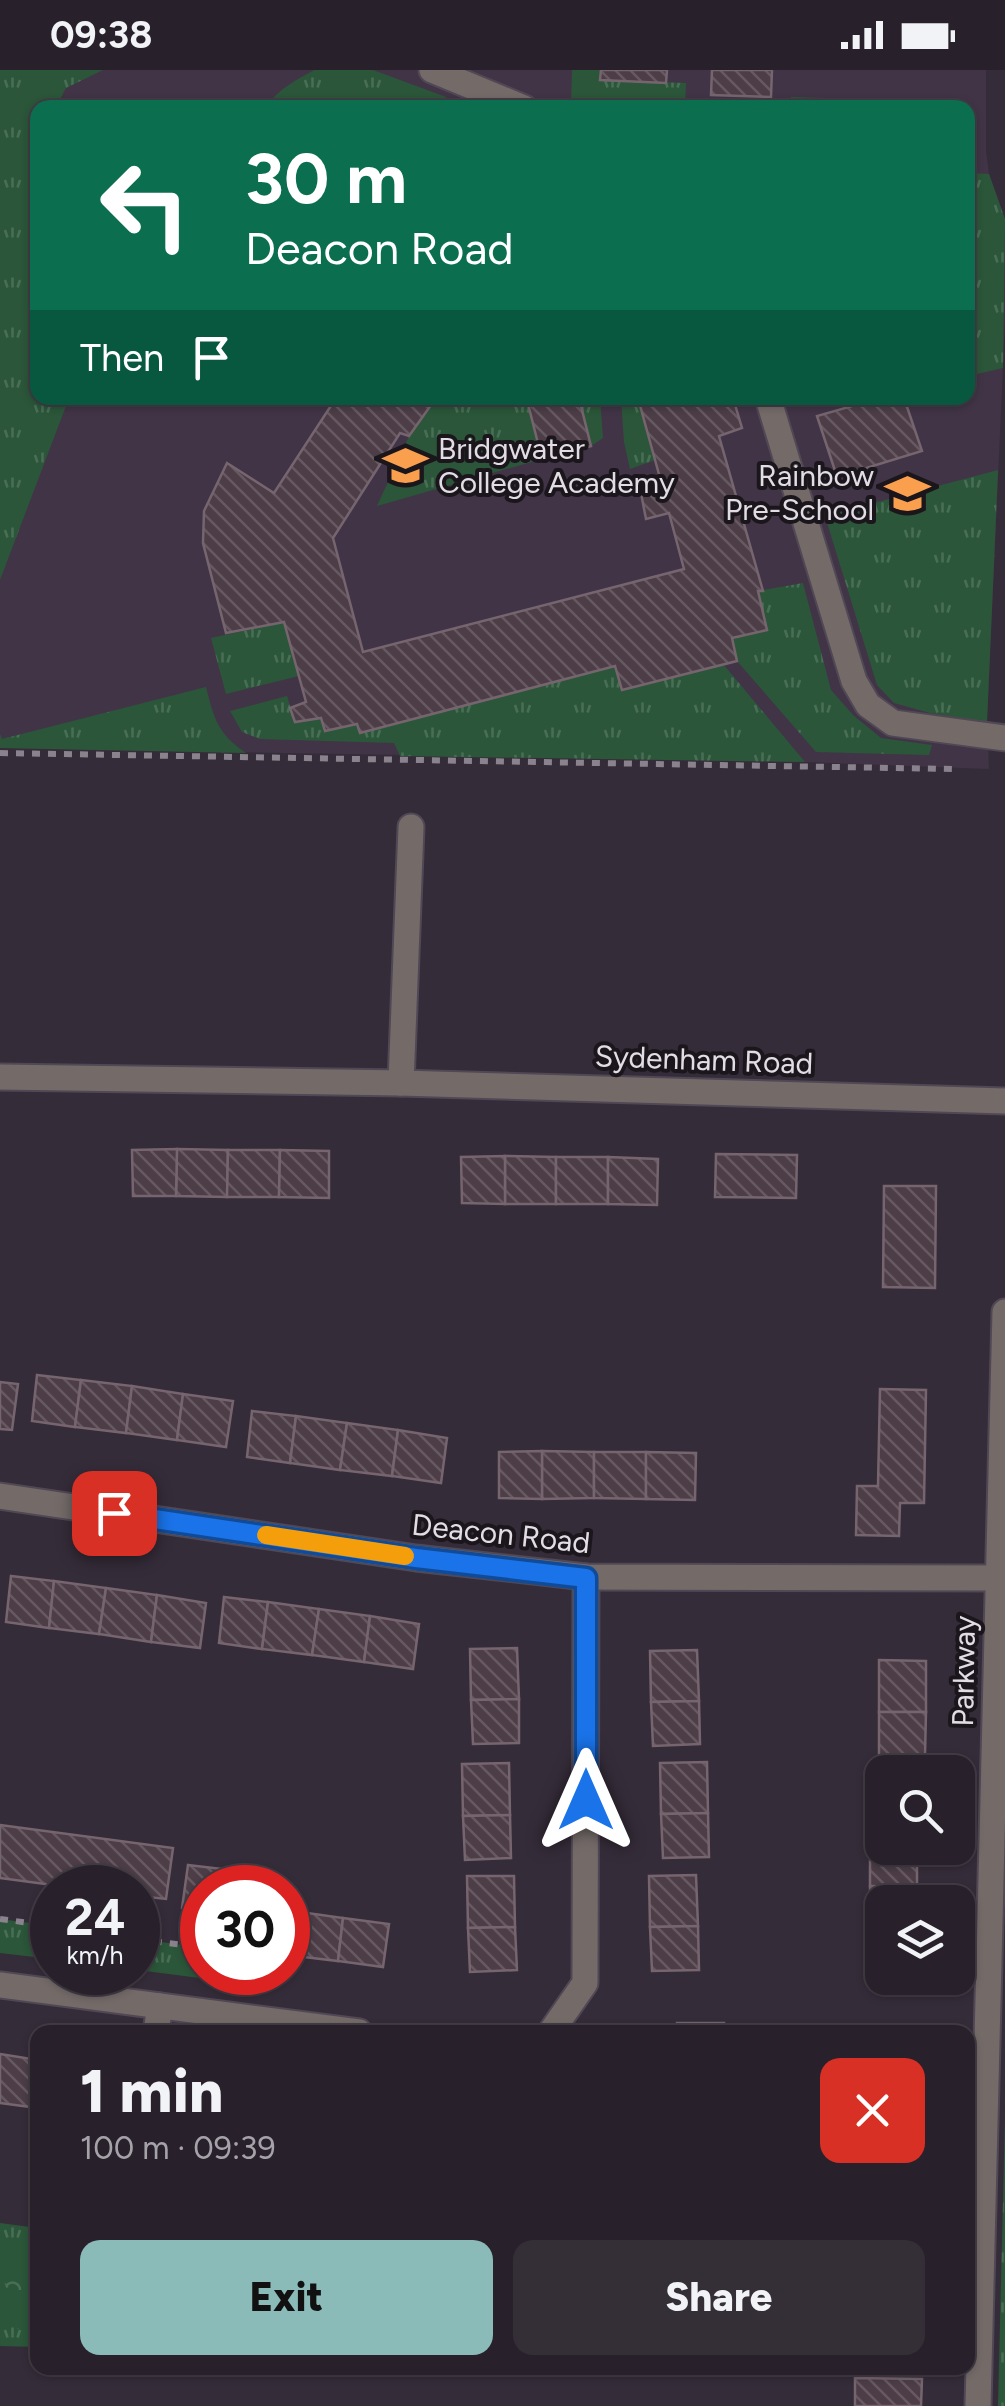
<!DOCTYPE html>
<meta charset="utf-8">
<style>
body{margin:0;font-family:Figtree,sans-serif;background:#342e37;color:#f1f3f6;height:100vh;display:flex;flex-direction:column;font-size:38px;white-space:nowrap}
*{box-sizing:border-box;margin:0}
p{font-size:32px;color:#a5a3a9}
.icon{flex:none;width:55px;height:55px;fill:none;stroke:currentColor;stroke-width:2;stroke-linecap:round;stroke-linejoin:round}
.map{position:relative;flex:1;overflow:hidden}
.details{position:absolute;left:30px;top:1955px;width:945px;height:350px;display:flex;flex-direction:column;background:#28212b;border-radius:20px;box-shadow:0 2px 8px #0004,0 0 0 2px #443e47}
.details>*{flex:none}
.hud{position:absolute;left:30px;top:30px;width:945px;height:305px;border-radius:20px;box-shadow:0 2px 8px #0004,0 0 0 2px #443e47;background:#0b6e4f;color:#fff;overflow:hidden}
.fabs{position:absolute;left:865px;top:1685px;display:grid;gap:20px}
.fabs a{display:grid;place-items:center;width:110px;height:110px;border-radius:20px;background:#28212b;box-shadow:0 2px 8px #0004,0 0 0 2px #443e47;font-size:50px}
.speed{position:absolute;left:30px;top:1795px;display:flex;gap:20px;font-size:50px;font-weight:700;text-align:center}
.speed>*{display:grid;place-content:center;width:130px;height:130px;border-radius:50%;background:#28212b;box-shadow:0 2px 8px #0004,0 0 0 2px #443e47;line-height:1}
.speed small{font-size:25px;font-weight:400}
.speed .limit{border:15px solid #d22;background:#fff;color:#111}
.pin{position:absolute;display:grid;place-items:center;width:85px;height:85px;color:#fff;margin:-42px;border-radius:20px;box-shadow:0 5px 15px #0006}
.me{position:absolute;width:110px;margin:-55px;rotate:0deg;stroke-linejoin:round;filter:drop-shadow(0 0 8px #0008)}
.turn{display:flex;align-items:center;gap:35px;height:210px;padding:0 50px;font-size:45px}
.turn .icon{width:130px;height:130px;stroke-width:2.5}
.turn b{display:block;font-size:70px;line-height:85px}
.then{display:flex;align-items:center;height:95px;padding:0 50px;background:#0003;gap:20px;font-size:38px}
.round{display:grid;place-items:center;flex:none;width:105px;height:105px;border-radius:20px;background:#342e37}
.summary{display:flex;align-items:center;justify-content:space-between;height:170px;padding:0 50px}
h1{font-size:60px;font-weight:800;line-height:75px}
.button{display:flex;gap:20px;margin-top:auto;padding:20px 50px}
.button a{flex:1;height:115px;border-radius:20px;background:#8bbbb9;color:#111;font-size:40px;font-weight:800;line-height:115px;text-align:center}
.button a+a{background:#342e37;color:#f1f3f6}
.status{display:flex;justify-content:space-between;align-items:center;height:70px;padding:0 50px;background:#28212b;direction:ltr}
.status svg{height:28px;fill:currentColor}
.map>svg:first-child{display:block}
.built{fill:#403446;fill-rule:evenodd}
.grass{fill:url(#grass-tufts)}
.park{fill:url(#park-crowns)}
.building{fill:url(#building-back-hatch);stroke:#76656f;stroke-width:2.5}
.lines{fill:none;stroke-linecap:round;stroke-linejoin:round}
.minor-casing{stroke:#514855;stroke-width:29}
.path{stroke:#8a838d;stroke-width:6;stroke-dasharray:8 8;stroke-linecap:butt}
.minor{stroke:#746b69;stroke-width:25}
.route-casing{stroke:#114b97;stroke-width:25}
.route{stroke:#1a73e8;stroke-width:18}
.slow{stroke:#f59e0b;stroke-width:18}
.labels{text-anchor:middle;stroke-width:8;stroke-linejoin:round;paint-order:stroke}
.poi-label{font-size:30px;fill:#e2dde5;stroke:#1a161c;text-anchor:start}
.street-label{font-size:30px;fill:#e2dde5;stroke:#1a161c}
</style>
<div class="status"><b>09:38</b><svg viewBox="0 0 49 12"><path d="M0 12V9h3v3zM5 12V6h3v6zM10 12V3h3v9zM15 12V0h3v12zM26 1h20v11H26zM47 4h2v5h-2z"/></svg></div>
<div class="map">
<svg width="1005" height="2336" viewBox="0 0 1005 2336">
<defs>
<pattern id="grass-tufts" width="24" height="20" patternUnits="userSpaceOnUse" patternTransform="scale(2.5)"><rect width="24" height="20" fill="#2b5639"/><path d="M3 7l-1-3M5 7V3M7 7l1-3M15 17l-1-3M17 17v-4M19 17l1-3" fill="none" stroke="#496e56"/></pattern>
<pattern id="park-crowns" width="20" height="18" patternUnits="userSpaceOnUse" patternTransform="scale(2.5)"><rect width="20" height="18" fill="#2b5639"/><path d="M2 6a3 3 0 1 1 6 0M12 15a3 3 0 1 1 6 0" fill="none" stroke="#496e56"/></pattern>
<pattern id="building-back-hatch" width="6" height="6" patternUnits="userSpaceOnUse" patternTransform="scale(2.5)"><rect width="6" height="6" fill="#4c3d46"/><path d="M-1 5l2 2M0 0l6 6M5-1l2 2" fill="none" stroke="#665961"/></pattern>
</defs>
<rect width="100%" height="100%" fill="#352c39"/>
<path class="built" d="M0,0H986V82L989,104L1005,149V252L987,652L989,699L805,692L0,678ZM38,38H968V328H38Z"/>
<g class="grass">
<path d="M0,0H103L66,18L56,37L38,38V328H69L0,510Z"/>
<path d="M314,0H373L446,27V37H267C276,20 297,10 314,0Z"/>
<path d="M572,0H601V10L686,13L685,37L576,38L571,35Z"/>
<path d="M791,27L965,32L967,38L790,37Z"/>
<path d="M968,103L989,104L1005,149L1003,298L968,306Z"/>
<path d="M436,328H555L528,335L542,389L377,436L409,366Z"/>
<path d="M579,328H600L603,368L591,376Z"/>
<path d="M621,328H638L655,390L630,399L624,372Z"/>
<path d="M998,400L987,652L930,643L894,633L877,615L825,446Z"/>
<path d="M803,513L831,620L853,645L881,668L932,675L929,685L816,682L737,591L732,568L767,560L758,521Z"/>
<path d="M284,552L299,606L226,624L211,568Z"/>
<path d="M723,594L805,692L400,686L394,673L260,669L242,662L230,641L287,626L295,652L321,648L325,661L357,654L360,662L615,596L622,619Z"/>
<path d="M206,617C214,649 218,664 246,683L0,678V664L2,669Z"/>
<path d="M0,1849L52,1856V1889L0,1883Z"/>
<path d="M138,1869L198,1877L202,1883V1902L217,1903L223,1911L138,1900Z"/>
<path d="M1005,2048V2336H998Z"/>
<path d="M0,2153L37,2158V2277L0,2276Z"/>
</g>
<path class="park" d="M37,2176V2257L18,2259L3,2240L9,2217L0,2208V2202L24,2180Z"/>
<g class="building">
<path d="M601,0H667L666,13L600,10Z"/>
<path d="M712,0H772L771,27L711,25Z"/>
<path d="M336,328H436L409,366L400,363L333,468L363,582L684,499L669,443L646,449L639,413L660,408L638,328H733L742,358L719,366L763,521H758L767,560L732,568L737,591L622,620L615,596L360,663L357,654L325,661L321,648L295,652L290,638L306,632L284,552L226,563L203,473L204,441L227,393L274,423Z"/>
<path d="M555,328H579L591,376L542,389L528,334Z"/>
<path d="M904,328L922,381L837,407L817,346L880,328Z"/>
<path d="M177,1079L228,1080L227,1127L176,1126Z"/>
<path d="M177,1079L176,1126H133L132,1080Z"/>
<path d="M228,1080H280L279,1127H227Z"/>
<path d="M280,1080L329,1081V1128L279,1127Z"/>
<path d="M716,1084L797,1085L796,1128L715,1127Z"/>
<path d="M505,1086L556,1087V1134H505Z"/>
<path d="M505,1086V1134L462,1133L461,1087Z"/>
<rect x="556" y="1087" width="52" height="47"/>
<path d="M608,1087L658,1089L657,1135L608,1134Z"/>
<path d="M884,1116H936L935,1218L883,1217Z"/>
<path d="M37,1305L81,1310L75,1357L32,1351Z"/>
<path d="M81,1310L132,1316L126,1363L75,1357Z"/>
<path d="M0,1312L18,1314L12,1360L0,1359Z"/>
<path d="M132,1316L183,1324L177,1370L126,1363Z"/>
<path d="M880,1319L926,1320L924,1433H900L899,1466L856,1465L857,1416H878Z"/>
<path d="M183,1324L233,1331L226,1377L177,1370Z"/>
<path d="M252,1341L296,1346L290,1393L247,1387Z"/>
<path d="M296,1346L347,1353L340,1400L290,1393Z"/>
<path d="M347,1353L398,1360L392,1406L340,1400Z"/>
<path d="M398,1360L447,1368L441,1413L392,1406Z"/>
<path d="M542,1381L594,1382V1428L542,1429Z"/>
<path d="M542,1381V1429L499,1428V1382Z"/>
<path d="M594,1382H646V1429L594,1428Z"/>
<path d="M646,1382L696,1383L695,1430L646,1429Z"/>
<path d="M11,1506L54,1511L49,1558L6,1552Z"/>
<path d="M54,1511L106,1518L99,1564L49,1558Z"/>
<path d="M106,1518L157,1525L151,1572L99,1564Z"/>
<path d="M157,1525L206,1533L200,1578L151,1572Z"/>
<path d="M224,1527L268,1532L262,1579L219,1573Z"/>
<path d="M268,1532L319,1539L312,1585L262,1579Z"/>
<path d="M319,1539L370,1546L364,1592L312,1585Z"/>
<path d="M370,1546L419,1554L413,1599L364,1592Z"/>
<path d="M517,1578L519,1629L471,1630L470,1579Z"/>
<path d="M697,1580L699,1631L651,1632L650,1581Z"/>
<path d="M879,1590L926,1591V1642H879Z"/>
<path d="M519,1629V1673L473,1674L471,1630Z"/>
<path d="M699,1631L700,1674L653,1676L651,1632Z"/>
<path d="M879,1642H926L925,1685L879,1686Z"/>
<path d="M707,1692L708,1743L661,1744L660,1693Z"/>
<path d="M509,1693L510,1745L463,1746L462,1694Z"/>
<path d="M871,1721H882V1773H870Z"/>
<path d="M708,1743L709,1787L663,1788L661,1744Z"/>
<path d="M510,1745L511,1788L465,1790L463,1746Z"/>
<path d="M0,1755L173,1778L166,1829L138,1826V1818H75L0,1808Z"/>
<path d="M870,1773H882V1778H917V1817L870,1816Z"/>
<path d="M188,1795L231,1800L228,1818H202V1841L182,1838Z"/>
<path d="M231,1800L276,1806L274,1818H228Z"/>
<path d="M696,1805L698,1856L650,1857L649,1806Z"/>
<path d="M467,1806H514L515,1857L468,1858Z"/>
<path d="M870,1816L917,1817V1832H882V1868H870Z"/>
<path d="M300,1842L343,1848L338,1891L295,1886Z"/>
<path d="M343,1848L389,1854L383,1897L338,1891Z"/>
<path d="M698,1856L699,1900L652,1901L650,1857Z"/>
<path d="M515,1857L517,1900L470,1902L468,1858Z"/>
<path d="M870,1868H882V1908H917V1912H870Z"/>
<rect x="677" y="1953" width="47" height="9"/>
<path d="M860,1958L908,1959V1962H860Z"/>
<path d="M0,1984L38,1990V2038L0,2033Z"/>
<path d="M855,2308L922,2309L921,2336H855Z"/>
</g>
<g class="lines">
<defs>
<g id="minor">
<path d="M432,0L524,38"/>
<path d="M768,328L854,611L868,635L893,653L1005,668"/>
<path d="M0,1007L401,1013L1005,1031"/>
<path d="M401,1013L411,757"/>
<path d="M0,1426L416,1488L586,1507L999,1508"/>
<path d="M0,1915L359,1962"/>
<path d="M156,1962L160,1936"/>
<path d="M551,1962L585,1913L586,1507"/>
<path d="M978,2336L1005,1242"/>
</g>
</defs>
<use href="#minor" class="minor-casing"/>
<g class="path">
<path d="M0,683L954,699"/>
<path d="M0,1849L52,1856"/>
<path d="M138,1869L198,1877L202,1883"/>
</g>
<use href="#minor" class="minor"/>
</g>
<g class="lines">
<defs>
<path id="route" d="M114,1443L416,1488L586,1508V1730"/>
</defs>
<use href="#route" class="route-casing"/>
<use href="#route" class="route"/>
<path class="slow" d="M266,1465L405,1486"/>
</g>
<defs>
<symbol id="school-bare" viewBox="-9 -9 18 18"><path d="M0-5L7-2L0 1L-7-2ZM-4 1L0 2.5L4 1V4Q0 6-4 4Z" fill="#fa9f4e" stroke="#1a161c" stroke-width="2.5" paint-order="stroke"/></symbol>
</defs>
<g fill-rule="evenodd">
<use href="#school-bare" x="374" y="364" width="63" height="63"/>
<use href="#school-bare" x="876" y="392" width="63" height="63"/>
</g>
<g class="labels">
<g class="poi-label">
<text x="438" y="389">Bridgwater<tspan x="438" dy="34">College Academy</tspan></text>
<text x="874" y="416" text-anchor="end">Rainbow<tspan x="874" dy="34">Pre-School</tspan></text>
</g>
<g class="street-label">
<text transform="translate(704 990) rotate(2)" y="10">Sydenham Road</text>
<text transform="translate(501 1464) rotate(6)" y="10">Deacon Road</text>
<text transform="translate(964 1601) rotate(-89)" y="10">Parkway</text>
</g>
</g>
</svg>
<div class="fabs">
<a><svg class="icon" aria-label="search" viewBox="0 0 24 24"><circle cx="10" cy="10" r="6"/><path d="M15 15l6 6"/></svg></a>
<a><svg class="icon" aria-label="layers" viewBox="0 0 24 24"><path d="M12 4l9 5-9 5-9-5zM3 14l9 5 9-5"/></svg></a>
</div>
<div class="speed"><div>24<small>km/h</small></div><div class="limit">30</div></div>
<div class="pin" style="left:114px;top:1443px;background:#d93025"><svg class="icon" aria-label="arrive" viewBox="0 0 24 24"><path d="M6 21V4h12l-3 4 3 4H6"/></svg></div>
<svg class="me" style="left:586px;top:1730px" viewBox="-20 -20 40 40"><path d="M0-17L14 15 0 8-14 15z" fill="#1a73e8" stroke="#fff" stroke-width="4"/></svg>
<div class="hud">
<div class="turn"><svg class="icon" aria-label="left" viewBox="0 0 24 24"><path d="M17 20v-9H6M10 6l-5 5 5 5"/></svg><div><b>30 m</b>Deacon Road</div></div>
<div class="then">Then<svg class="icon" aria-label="arrive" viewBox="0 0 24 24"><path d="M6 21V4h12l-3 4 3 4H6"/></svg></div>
</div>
<section class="details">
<div class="summary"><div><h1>1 min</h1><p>100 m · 09:39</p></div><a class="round" style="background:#d93025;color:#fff"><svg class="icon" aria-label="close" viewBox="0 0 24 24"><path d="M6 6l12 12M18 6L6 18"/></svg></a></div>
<div class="button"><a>Exit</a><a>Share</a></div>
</section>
</div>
